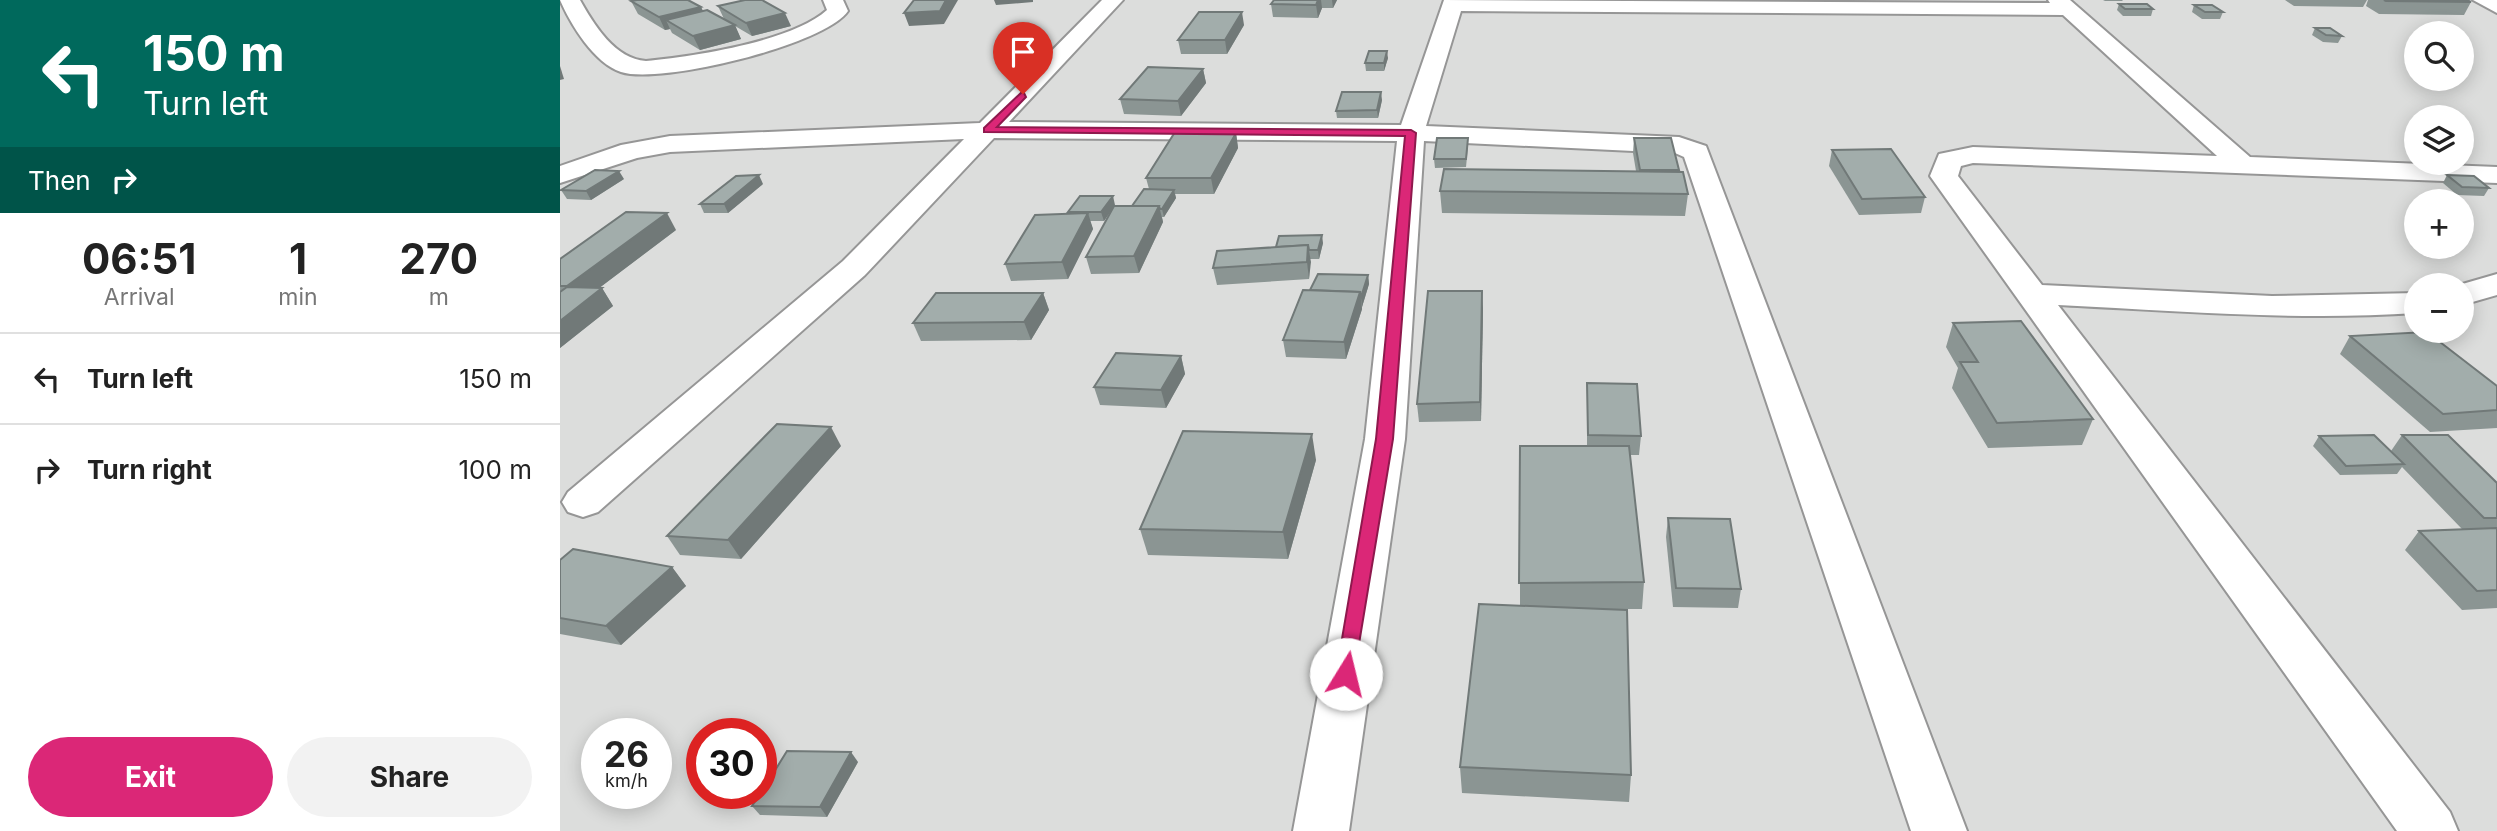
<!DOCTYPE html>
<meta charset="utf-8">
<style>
body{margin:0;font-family:Inter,sans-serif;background:#f2f2f2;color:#222;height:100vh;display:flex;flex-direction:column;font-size:26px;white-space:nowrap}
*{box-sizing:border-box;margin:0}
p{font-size:23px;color:#767676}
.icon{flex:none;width:38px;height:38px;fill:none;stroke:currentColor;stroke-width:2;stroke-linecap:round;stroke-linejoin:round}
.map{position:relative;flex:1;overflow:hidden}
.side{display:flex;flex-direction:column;background:#fff;width:560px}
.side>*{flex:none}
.hud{background:#00695c;color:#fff;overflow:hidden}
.controls{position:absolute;left:1844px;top:21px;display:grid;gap:14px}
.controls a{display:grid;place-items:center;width:70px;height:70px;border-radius:50%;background:#fff;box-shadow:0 4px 18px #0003;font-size:35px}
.speed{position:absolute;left:21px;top:718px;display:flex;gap:14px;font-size:35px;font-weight:700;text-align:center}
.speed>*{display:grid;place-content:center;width:91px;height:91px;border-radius:50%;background:#fff;box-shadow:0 4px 18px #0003;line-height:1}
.speed small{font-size:18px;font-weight:400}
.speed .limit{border:10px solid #d22;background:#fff;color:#111}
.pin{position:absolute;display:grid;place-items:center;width:60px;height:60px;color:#fff;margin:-72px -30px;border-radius:50% 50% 50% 0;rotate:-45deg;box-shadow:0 0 7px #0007}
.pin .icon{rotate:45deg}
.me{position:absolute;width:77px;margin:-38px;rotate:9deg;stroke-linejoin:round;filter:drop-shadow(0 0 5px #0008)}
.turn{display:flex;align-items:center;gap:24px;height:147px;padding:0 28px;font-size:32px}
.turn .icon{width:91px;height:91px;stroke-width:2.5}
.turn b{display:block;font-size:49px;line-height:60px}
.then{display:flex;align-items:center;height:66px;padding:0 28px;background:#0003;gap:14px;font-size:26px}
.eta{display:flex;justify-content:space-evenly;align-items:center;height:119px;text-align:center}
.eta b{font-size:42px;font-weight:700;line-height:49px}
.primary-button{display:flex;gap:14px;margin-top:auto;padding:14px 28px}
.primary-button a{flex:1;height:80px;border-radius:42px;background:#db2777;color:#fff;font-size:28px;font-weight:700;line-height:80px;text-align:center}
.primary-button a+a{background:#f2f2f2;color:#222}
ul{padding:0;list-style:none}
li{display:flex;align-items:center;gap:21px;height:91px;padding:0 28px;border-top:2px solid #e0e0e0}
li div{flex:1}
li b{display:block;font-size:26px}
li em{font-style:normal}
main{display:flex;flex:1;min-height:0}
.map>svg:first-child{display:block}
.residential{fill:#dcdddc;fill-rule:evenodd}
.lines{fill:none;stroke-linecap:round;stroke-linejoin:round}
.minor-casing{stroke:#969696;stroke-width:4}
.minor{fill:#fff;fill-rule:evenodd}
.wall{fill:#8b9593}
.shaded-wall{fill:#717978}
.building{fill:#a2adab;stroke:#717978;stroke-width:2}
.route{fill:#db2777;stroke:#8e194d;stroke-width:2}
</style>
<main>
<section class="side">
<div class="hud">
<div class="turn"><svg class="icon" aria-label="left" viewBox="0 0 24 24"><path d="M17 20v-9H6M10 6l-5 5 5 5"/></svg><div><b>150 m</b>Turn left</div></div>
<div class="then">Then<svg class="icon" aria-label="right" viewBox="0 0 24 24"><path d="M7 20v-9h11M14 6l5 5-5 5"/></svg></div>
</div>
<div class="eta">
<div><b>06:51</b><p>Arrival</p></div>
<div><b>1</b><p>min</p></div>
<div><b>270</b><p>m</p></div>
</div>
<ul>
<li><svg class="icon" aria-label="left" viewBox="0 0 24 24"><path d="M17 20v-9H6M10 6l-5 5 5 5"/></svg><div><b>Turn left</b></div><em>150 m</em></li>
<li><svg class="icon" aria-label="right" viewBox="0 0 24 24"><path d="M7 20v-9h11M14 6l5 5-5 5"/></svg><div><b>Turn right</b></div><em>100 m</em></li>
</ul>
<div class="primary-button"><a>Exit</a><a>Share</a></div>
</section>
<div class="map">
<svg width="1937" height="831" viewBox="0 0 1937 831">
<rect width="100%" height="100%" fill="#e6eeee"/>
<path class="residential" d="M0,0H1917L1937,11V831H0ZM1857,33H1902V79H1857ZM1857,117H1902V163H1857ZM1857,201H1902V247H1857ZM1857,285H1902V331H1857ZM37,733H96V793H37ZM142,733H201V793H142Z"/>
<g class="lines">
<defs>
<g id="minor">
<path d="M0,0H20C34,25 55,59 86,61C134,56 231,42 267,10L263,0H283L288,11C265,45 100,85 61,72C34,63 11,25 0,0Z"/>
<path d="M542,0H563L449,122L841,125L884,0L1490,3L1488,0H1510L1690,157L1937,167V183L1413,163L1401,166L1398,176L1482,285L1712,296L1857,293V313C1737,321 1618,311 1498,305L1890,812L1898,831H1837L1370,176L1379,154L1413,147L1657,156L1503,15L901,11L866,126L1119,137L1146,146L1407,831H1351L1124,157L1115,153L864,141L845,439L789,831H733L805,439L837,141L434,138L305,275L38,512L23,517L8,512L2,502L8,492L283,261L404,139L110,152L77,158L0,183V166L61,145L110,136L420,123Z"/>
<path d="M1913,0H1937V13Z"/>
<path d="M1937,274V295L1902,305V285H1899Z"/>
</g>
</defs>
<use href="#minor" class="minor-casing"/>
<use href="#minor" class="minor"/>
</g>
<g class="wall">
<path d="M714,0H777L773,8H762L758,18L713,17L711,4Z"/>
<path d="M1543,0H1563L1562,1H1545Z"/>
<path d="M1725,0H1807L1803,7L1734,6Z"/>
<path d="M1808,0H1907L1911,2L1904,15L1819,14L1806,6Z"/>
<path d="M71,1L141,7L143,11L164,19L158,6L231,26L192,36L175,26L181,39L140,50L112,33L110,29L105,30L78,14Z"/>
<path d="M1559,4L1593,9L1591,16H1563L1557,10Z"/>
<path d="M1634,5L1663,12L1660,19H1642L1632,12Z"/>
<path d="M684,25L667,54H621L618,40Z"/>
<path d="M1755,28L1782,36L1778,43L1763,42L1752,35Z"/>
<path d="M828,58L824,71H806L805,63Z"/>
<path d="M643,69L646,83L621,116L564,114L560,99Z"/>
<path d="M822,100L818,118H777L776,111Z"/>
<path d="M676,133L678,148L654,194H615L616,198L604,217H602L603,222L579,273L531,274L526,257L589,189L586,178Z"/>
<path d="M1074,138L1119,170L1128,194L1125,216L882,213L880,191L1076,171L1073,153Z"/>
<path d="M908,146L906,167L875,168L874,159Z"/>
<path d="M1272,150L1365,197L1361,213L1299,215L1269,166Z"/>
<path d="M1887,175L1929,188L1924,196L1897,195L1883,183Z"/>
<path d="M64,179L31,200L7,199L1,190Z"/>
<path d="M203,184L168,213H144L140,204Z"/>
<path d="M555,205L544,221H530L533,229L508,279L451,281L445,264L509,214L508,212Z"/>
<path d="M116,230L39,288H42L53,306L0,348V259Z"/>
<path d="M763,243L759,259H750L749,279L657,285L653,268L716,247Z"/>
<path d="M808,275L809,284L802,307V309L786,359L726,357L723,340L750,290Z"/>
<path d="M483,293L489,310L471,340L361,341L353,323Z"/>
<path d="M923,308L921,421L859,422L857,404Z"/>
<path d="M1393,323L1533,419L1522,445L1428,448L1392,388L1398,368L1386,347Z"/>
<path d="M1790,336L1937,386V428L1870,432L1780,354Z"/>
<path d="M621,356L625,374L606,408L540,405L534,387Z"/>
<path d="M1027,383L1081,436L1079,455H1070L1084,582L1082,609H1048L1071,775L1069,802L902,793L900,767L960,605V446H1027Z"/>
<path d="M1842,435L1937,483V608L1902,610L1845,550L1859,531L1902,529L1842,467L1837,474L1780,475L1753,446L1759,436L1831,451Z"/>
<path d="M281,446L181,559L120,555L107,536Z"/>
<path d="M756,460L728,559L588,555L580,529Z"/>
<path d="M1108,518L1181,589L1178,608L1113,607L1106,537Z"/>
<path d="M0,560L112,567L126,586L61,645L0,634Z"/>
<path d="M298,762L267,817L200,815L192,806Z"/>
</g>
<g class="shaded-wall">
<path d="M386,0H398L384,24L349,26L344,13Z"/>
<path d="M434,0H473V2L436,5Z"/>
<path d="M758,0H761L762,8L758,18L756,5Z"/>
<path d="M772,0H777L773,8Z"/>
<path d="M141,7L147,20H106L110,29L105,30L99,17Z"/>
<path d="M682,12L684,25L667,54L665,40Z"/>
<path d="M225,13L231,26L192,36L186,23Z"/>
<path d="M175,25L181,39L140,50L133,36Z"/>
<path d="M827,51L828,58L824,71V63Z"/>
<path d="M0,66L4,79L0,80Z"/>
<path d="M643,69L646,83L621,116L618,101Z"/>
<path d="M821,92L822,100L818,118L817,110Z"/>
<path d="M676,133L678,148L654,194L651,178Z"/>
<path d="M59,171L64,179L31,200L26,191Z"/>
<path d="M199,175L203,184L168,213L164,204Z"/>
<path d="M614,190L616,198L604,217L602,209Z"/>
<path d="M553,196L555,205L544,221L541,212Z"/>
<path d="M599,206L603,222L579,273L574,256Z"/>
<path d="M107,213L116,230L18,304L7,286Z"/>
<path d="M528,213L533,229L508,279L502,262Z"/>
<path d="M762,235L763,243L759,259L758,250Z"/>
<path d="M748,245L751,262L749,279L747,262Z"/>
<path d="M808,275L809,284L802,307L801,297Z"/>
<path d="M42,288L53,306L0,348V321Z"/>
<path d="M922,291L923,308L921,421L920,402Z"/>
<path d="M800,292L802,309L786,359L784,342Z"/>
<path d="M483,293L489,310L471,340L464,322Z"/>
<path d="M621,356L625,374L606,408L601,390Z"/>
<path d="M271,427L281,446L181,559L168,540Z"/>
<path d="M752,434L756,460L728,559L723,532Z"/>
<path d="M112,567L126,586L61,645L46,626Z"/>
<path d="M291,752L298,762L267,817L260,807Z"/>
</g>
<g class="building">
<path d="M77,0H128L141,7L99,17L71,1Z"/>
<path d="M185,0H202L225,13L186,23L158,6Z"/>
<path d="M354,0H386L380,11L344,13Z"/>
<path d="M714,0H758L756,5L711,4Z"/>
<path d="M1824,0H1907L1911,2L1826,1Z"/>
<path d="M1559,4H1587L1593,9H1565Z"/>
<path d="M1634,5H1652L1663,12H1645Z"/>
<path d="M147,10L175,25L133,36L106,20Z"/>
<path d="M639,12H682L665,40H618Z"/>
<path d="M1755,28H1770L1782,36L1766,35Z"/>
<path d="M809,51H827L824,63H805Z"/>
<path d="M588,67L643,69L618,101L560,99Z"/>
<path d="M782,92H821L817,110L776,111Z"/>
<path d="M615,132L676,133L651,178H586Z"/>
<path d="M877,138H908L906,159H874Z"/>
<path d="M1074,138H1111L1119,170H1080Z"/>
<path d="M1331,149L1365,197L1302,199L1272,150Z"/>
<path d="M884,169L1123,172L1128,194L880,191Z"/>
<path d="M35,170L59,171L26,191L1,190Z"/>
<path d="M199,175L164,204H140L176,176Z"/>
<path d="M1887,175L1914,176L1929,188L1902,187Z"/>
<path d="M584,189L614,190L602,209H600L599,206H572Z"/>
<path d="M520,196H553L541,212H508Z"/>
<path d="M554,206H599L574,256L526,257Z"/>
<path d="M66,212L107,213L7,286H0V259Z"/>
<path d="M528,213L502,262L445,264L475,215Z"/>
<path d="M762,235L758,250H749L748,245L716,247L719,236Z"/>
<path d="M748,245L747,262L653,268L657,251Z"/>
<path d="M758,274L808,275L801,297L800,292L750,290Z"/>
<path d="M7,287L42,288L0,321V292Z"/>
<path d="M743,290L800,292L784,342L723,340Z"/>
<path d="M868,291H922L920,402L857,404Z"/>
<path d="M376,293H483L464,322L353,323Z"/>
<path d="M1461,321L1533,419L1437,423L1400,362H1418L1393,323Z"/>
<path d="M1867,332L1937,386V410L1883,414L1790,336Z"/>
<path d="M556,353L621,356L601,390L534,387Z"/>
<path d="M1027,383L1077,384L1081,436L1028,435Z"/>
<path d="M217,424L271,427L168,540L107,536Z"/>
<path d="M623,431L752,434L723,532L580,529Z"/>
<path d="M1814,435L1844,464L1786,466L1759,436Z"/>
<path d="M1842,435H1888L1937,483V518H1924Z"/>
<path d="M960,446H1069L1084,582L959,583Z"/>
<path d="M1108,518L1170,519L1181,589L1116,588Z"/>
<path d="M1937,528V590L1917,591L1859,531Z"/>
<path d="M13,549L112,567L46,626L0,618V560Z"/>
<path d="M919,604L1067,610L1071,775L900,767Z"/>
<path d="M227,751L291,752L260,807L192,806L201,793Z"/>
</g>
<path class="route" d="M463,91L466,97L437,127L851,130L856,133L833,439L793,680L786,682L779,680L776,674L816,439L845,136L424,132V128Z"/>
</svg>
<div class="controls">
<a><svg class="icon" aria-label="search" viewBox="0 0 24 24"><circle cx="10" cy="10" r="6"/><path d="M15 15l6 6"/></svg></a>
<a><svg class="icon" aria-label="layers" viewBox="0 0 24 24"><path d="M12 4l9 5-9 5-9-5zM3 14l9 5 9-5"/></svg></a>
<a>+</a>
<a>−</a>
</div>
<div class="speed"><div>26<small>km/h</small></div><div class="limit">30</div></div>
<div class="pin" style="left:463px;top:94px;background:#d93025"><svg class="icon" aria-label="arrive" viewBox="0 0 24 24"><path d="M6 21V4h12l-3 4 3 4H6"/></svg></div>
<svg class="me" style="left:786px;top:674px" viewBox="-20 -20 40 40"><circle r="19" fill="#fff"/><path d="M0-13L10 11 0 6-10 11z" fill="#db2777"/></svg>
</div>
</main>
